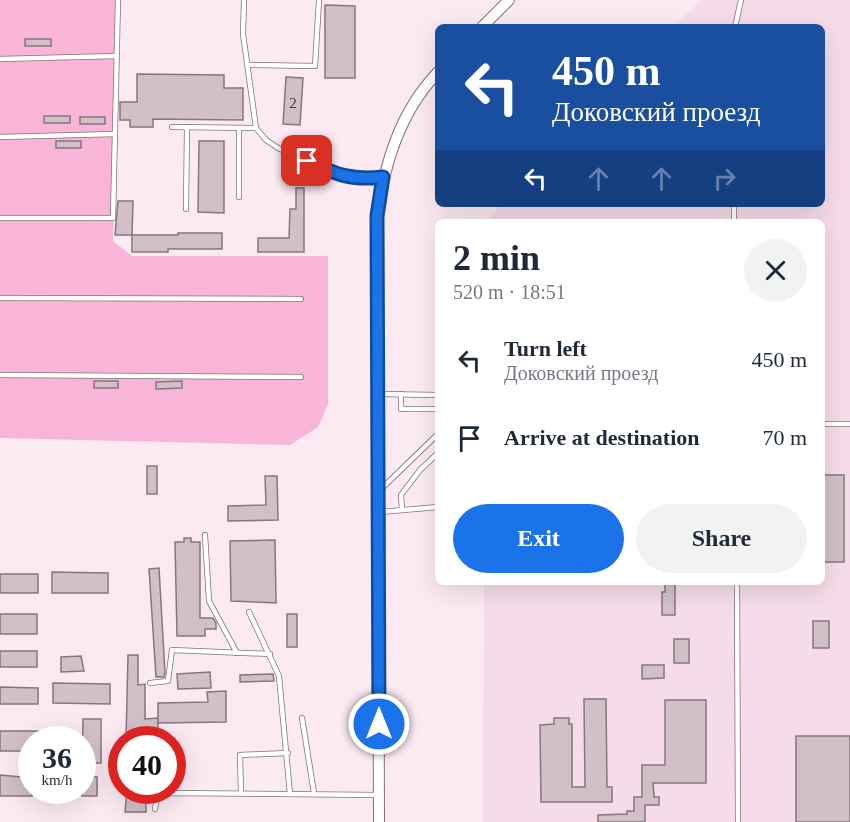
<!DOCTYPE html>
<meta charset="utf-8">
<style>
body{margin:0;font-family:"Times New Roman",serif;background:#f2f2f3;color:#1f2937;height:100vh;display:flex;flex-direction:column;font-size:22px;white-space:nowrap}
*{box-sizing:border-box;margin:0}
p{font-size:20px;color:#747a83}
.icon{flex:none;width:33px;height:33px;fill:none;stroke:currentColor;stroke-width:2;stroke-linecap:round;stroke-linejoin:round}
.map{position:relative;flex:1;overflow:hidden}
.sheet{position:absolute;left:435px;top:219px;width:390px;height:366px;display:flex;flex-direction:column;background:#fff;border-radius:9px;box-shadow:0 6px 24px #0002}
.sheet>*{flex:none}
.hud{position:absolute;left:435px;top:24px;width:390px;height:183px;border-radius:9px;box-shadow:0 6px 24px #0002;background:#1a4fa0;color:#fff;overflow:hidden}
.speed{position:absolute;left:18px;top:726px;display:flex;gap:12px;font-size:30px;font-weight:700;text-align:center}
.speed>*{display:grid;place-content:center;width:78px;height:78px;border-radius:50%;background:#fff;box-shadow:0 6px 24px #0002;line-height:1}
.speed small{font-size:15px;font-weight:400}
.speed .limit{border:9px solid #d22;background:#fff;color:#111}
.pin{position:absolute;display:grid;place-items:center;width:51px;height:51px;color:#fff;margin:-26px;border-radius:12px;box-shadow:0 3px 9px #0006}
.me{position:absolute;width:66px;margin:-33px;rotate:0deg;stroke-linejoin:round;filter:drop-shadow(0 0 4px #0008)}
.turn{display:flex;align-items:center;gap:21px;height:126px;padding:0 18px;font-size:27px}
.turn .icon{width:78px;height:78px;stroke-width:2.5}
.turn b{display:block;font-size:42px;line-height:51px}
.lanes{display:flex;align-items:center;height:57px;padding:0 18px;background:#0003;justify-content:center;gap:30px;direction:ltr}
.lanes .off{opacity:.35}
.round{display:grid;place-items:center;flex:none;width:63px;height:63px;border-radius:32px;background:#f2f2f3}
.headline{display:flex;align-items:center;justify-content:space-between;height:102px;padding:0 18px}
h1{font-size:36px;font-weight:700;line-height:45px}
.cta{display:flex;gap:12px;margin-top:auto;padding:12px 18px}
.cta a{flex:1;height:69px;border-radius:36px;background:#1a73e8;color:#fff;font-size:24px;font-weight:700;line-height:69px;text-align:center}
.cta a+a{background:#f2f2f3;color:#1f2937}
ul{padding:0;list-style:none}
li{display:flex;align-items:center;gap:18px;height:78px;padding:0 18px}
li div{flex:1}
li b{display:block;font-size:22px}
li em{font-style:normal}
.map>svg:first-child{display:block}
.built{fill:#f5dce8}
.green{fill:#f8b5d7}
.building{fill:#d1c0c8;stroke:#86767d;stroke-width:1.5}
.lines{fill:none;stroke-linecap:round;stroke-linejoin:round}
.service-casing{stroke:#807178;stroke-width:6}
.minor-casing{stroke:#807178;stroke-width:10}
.tertiary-casing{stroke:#807178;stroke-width:12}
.service{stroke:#fff;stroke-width:4.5}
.minor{stroke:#fff;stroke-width:8}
.tertiary{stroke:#fff;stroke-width:10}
.route-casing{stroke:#114b97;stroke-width:15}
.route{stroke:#1a73e8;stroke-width:10}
.labels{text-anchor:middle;stroke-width:6;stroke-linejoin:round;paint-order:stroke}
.number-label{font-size:15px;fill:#41383c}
</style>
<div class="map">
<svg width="850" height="822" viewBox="0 0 850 822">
<rect width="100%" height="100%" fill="#fceaf3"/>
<path class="built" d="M701,0H850V822H483L484,582H822V222H485L502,204H822V27H674Z"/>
<path class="green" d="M0,0H119L113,241L132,256H328V404L318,427L290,445L0,438Z"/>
<g class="building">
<path d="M325,5L355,6V78H325Z"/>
<rect x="25" y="39" width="26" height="7"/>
<path d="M137,74L224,75V88H243V120L153,119V127H130V120H120V102H137Z"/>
<path d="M286,77L303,78L300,125L283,124Z"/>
<rect x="44" y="116" width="26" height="7"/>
<rect x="80" y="117" width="25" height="7"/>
<rect x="56" y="141" width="25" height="7"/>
<path d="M199,141H224V213L198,212Z"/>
<path d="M296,188H304V252H258V238H289L290,209H296Z"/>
<path d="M118,201H133L132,235H115Z"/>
<path d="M178,233H222V249H168V252H132V235H178Z"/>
<rect x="94" y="381" width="24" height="7"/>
<path d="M182,381V388L156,389V382Z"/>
<rect x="147" y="466" width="10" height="28"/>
<rect x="822" y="475" width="22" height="87"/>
<path d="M265,476H277L278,520L228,521V506L266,505Z"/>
<path d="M184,538H191V542H200V618H213L216,623V629H205V636H177L175,542H184Z"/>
<path d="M275,540L276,603L231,601L230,541Z"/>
<path d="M159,568L165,673L164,677H156L149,569Z"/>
<path d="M52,572L108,573V593H52Z"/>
<rect x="0" y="574" width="38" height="19"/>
<path d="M665,582H675V615H662V592H665Z"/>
<rect x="0" y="614" width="37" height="20"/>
<rect x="287" y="614" width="10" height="33"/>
<rect x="813" y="621" width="16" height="27"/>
<rect x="674" y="639" width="15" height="24"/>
<rect x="0" y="651" width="37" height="16"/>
<path d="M128,655H138V685L145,684V719L158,718V740H126Z"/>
<path d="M81,656L84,671L61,672V657Z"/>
<path d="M642,665H664V678L642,679Z"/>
<path d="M210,672L211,688L178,689L177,674Z"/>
<path d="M273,674L274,681L240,682V675Z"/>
<path d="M53,683L110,684V704L53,703Z"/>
<path d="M0,687L38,688V704H0Z"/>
<path d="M226,691V722L158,723V703L208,702L207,692Z"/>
<path d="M584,699H606L607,787H612V802H541L540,725L554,724V718H569V724H572V787H585Z"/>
<path d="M665,700H706V783H653L654,797H659V805H645V822H598V815L627,814V811H634V797H642V765H665Z"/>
<path d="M83,719H101V763H82Z"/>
<path d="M0,731H38V740H32V751H0Z"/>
<rect x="796" y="736" width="54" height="86"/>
<path d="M0,775L32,778V796H0Z"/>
<rect x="82" y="777" width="15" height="19"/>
<path d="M127,790H146V812H125Z"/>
</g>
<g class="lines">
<defs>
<g id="service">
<path d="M244,0L243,34L256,128L266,140L278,148L307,161"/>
<path d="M735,27L741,0"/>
<path d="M0,59L116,56"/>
<path d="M249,65L315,66L319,0"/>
<path d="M172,127L256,128"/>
<path d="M0,137L115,134"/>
<path d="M239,197V128"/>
<path d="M734,204V222"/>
<path d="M186,209L187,127"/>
<path d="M0,218H113L118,0"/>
<path d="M0,298L301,299"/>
<path d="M0,375L301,377"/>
<path d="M379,394L438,395"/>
<path d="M401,394V409H438"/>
<path d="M822,424H850"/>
<path d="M379,491L438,434"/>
<path d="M402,510L401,495L420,470L438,453"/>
<path d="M380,512L438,507"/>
<path d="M205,535L209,601L237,653"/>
<path d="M737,582L738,822"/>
<path d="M249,612L279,676L290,794"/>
<path d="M150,683L168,681L172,650L270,654"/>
<path d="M302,718L314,793"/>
<path d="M241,793L240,755L288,753"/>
<path d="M155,809L157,798L166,793L379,795"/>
</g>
<path id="minor" d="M307,161C335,174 351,181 383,177"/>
<g id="tertiary">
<path d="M482,27L509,0"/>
<path d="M379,822L377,216C385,162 400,112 438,72"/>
</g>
</defs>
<use href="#service" class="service-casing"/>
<use href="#minor" class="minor-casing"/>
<use href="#tertiary" class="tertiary-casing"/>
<use href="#service" class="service"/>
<use href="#minor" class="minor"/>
<use href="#tertiary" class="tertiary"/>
</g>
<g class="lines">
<defs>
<path id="route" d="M307,161C335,174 351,181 383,177L377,216L379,724"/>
</defs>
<use href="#route" class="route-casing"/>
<use href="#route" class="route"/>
</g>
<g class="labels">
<g class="number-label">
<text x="293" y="108">2</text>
</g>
</g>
</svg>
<div class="speed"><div>36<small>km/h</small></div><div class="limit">40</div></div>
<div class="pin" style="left:307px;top:161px;background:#d93025"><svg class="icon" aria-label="arrive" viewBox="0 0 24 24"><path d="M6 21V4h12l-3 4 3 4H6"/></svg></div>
<svg class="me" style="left:379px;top:724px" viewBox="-20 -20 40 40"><circle r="17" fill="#1a73e8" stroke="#fff" stroke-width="3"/><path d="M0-11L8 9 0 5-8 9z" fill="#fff"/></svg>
<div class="hud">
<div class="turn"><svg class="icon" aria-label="left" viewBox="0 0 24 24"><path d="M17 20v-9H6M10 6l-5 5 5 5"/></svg><div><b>450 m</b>Доковский проезд</div></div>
<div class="lanes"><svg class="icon" aria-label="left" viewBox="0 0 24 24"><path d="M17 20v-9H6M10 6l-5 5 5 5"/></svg><svg class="icon off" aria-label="ahead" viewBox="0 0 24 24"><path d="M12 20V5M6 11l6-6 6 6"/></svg><svg class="icon off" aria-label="ahead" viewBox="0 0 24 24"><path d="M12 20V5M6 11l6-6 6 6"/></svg><svg class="icon off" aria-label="right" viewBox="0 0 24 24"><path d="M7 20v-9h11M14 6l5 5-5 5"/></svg></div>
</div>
<section class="sheet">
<div class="headline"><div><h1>2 min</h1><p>520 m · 18:51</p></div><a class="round"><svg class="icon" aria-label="close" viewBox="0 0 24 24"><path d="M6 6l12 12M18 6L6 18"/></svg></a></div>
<ul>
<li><svg class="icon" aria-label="left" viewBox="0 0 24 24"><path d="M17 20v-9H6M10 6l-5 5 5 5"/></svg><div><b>Turn left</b><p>Доковский проезд</p></div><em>450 m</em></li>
<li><svg class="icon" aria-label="arrive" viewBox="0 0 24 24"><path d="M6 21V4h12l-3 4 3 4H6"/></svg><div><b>Arrive at destination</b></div><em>70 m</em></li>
</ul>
<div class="cta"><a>Exit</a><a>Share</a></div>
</section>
</div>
